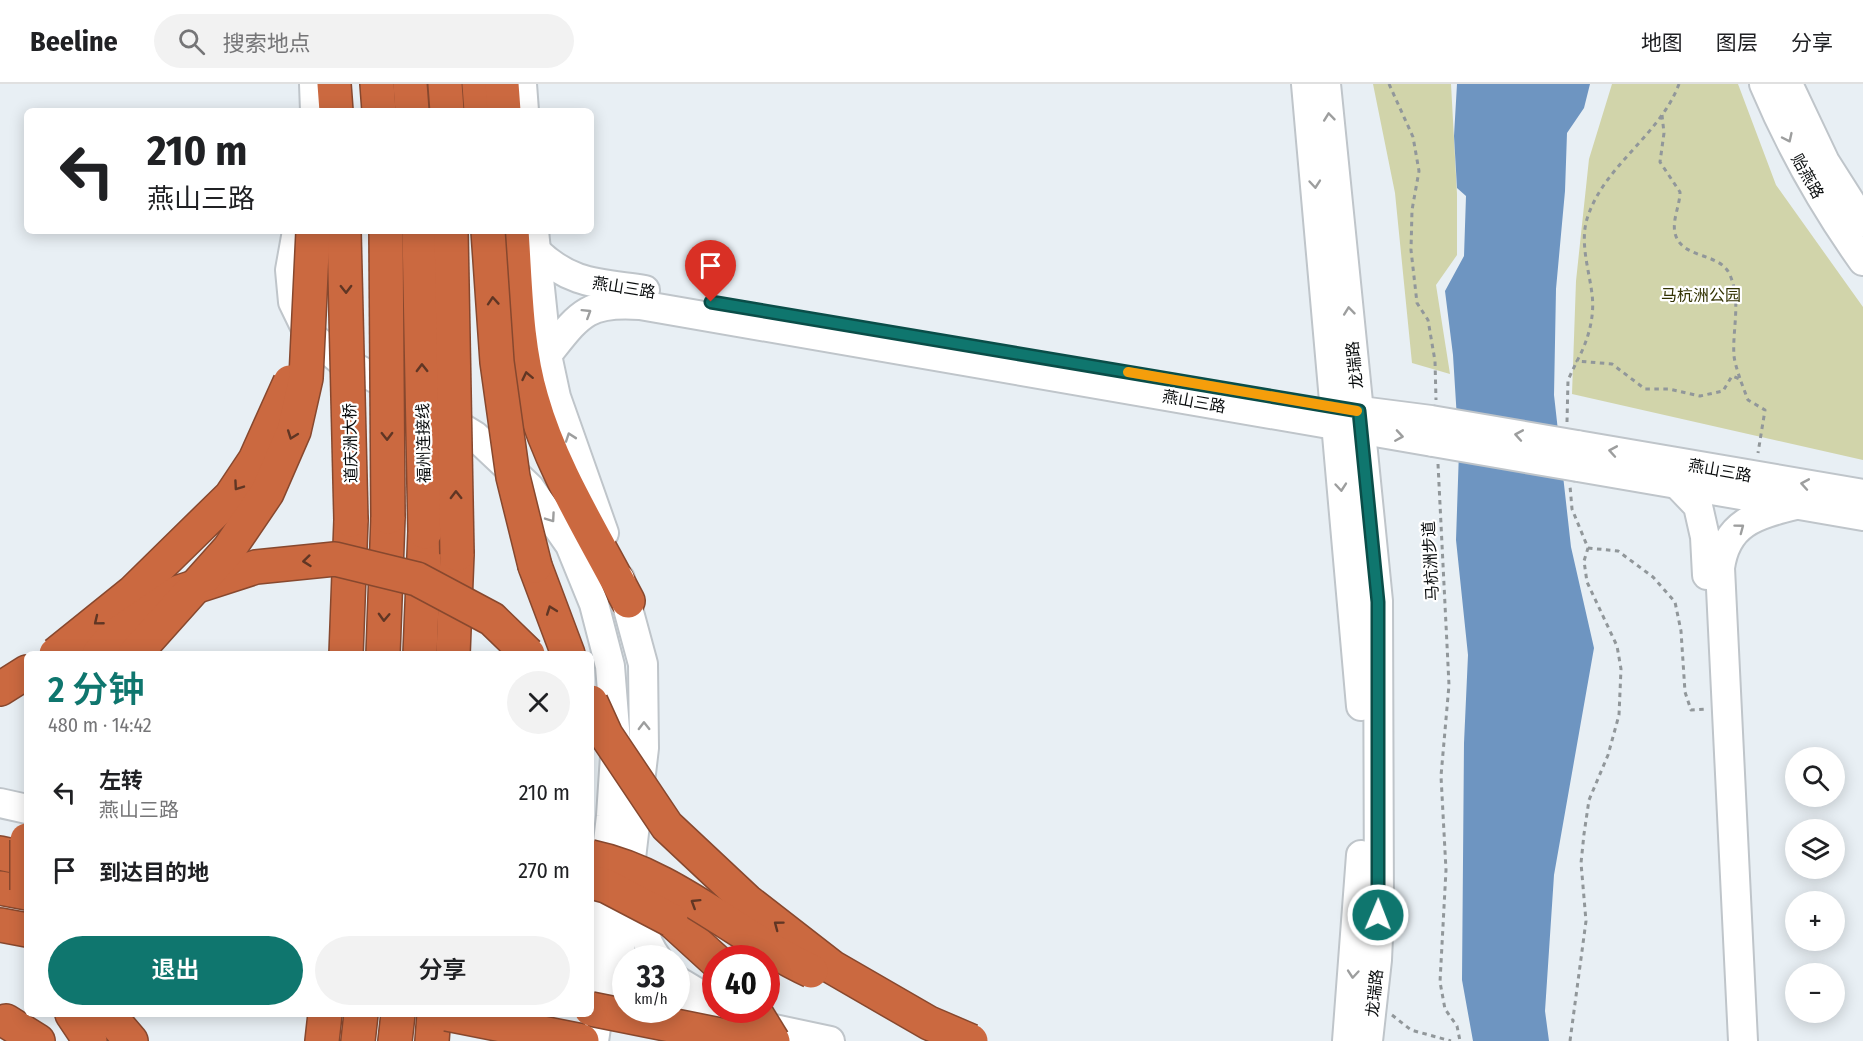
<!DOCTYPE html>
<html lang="zh">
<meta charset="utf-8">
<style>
body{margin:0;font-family:"Fira Sans Condensed","Noto Sans SC",sans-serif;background:#f2f2f2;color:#202124;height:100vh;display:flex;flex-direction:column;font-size:22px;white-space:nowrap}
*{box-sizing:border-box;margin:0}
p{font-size:20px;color:#757577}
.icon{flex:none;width:33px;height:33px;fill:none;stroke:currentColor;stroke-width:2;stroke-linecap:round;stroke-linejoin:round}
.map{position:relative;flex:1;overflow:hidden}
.details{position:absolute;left:24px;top:567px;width:570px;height:366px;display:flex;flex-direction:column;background:#fff;border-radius:9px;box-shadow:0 3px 15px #0003}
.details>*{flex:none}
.top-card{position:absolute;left:24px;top:24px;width:570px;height:126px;border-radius:9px;box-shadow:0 3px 15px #0003;background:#fff;color:#202124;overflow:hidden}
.fabs{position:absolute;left:1785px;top:663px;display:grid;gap:12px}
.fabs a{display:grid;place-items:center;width:60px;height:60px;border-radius:50%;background:#fff;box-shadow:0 3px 15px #0003;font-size:30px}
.speed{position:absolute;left:612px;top:861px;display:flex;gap:12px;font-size:30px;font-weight:700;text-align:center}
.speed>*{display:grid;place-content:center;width:78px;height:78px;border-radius:50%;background:#fff;box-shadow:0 3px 15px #0003;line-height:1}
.speed small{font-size:15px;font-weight:400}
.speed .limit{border:9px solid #d22;background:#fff;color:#111}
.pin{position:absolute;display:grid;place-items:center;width:51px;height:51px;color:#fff;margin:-62px -26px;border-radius:50% 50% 50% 0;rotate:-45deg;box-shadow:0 0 6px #0007}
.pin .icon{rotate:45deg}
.me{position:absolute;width:66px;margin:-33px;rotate:1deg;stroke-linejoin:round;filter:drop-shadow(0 0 4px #0008)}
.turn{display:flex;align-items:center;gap:21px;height:126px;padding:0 24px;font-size:27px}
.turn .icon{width:78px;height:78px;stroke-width:2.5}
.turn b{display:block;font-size:42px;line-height:51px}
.round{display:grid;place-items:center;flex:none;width:63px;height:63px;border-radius:32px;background:#f2f2f2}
.head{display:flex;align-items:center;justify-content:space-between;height:102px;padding:0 24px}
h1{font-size:36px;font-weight:600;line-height:45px;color:#0f766e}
.primary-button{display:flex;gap:12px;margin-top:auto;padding:12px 24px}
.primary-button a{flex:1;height:69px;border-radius:36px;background:#0f766e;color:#fff;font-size:24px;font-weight:600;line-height:69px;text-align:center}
.primary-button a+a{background:#f2f2f2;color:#202124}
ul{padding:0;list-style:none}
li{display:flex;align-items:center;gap:18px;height:78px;padding:0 24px}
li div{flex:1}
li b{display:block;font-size:22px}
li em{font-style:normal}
header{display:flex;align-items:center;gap:36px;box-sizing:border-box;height:84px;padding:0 30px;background:#fff;border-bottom:2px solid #e0e0e0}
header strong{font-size:28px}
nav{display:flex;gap:33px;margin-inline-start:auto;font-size:21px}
.search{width:420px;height:54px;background:#f2f2f2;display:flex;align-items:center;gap:15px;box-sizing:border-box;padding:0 21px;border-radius:33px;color:#757577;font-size:22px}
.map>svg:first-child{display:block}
.green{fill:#d1d4aa}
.water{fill:#6e95c1}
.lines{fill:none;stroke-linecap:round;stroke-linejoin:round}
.secondary-casing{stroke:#bfc5ca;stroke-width:32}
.highway-casing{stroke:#87482e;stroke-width:36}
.path{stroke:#91979a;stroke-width:3;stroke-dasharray:4.5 4.5;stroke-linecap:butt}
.secondary{stroke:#fff;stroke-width:28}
.highway{stroke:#cb6940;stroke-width:33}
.secondary-bridge-casing{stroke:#bfc5ca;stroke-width:32;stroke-linecap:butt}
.highway-bridge-casing{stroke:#87482e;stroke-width:36;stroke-linecap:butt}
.secondary-bridge{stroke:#fff;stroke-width:28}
.highway-bridge{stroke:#cb6940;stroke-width:33}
.oneway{stroke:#9d9e9e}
.oneway2{stroke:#603624}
.route-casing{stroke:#0a4d48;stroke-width:15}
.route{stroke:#0f766e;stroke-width:10}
.slow{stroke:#f59e0b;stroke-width:10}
.labels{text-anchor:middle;stroke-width:4.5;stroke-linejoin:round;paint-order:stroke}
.street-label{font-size:16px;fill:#090c0d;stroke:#fff}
.park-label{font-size:16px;fill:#323202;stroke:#fff}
</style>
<header>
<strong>Beeline</strong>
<div class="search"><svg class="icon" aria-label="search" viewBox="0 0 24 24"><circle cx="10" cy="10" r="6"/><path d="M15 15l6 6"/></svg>搜索地点</div>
<nav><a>地图</a><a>图层</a><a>分享</a></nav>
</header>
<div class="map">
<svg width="1863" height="957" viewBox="0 0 1863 957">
<rect width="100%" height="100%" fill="#e8eff4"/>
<g class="green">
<path d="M1373,0H1451L1457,110V171L1436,201L1450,290L1412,279L1395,109Z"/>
<path d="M1612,0H1738L1776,101L1863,223V376L1572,310L1576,197L1589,75Z"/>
</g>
<path class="water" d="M1457,0H1590L1584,24L1567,49L1565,107L1556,205L1554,311L1571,463L1594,564L1554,791L1545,927L1549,957H1473L1462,896L1464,659L1468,571L1456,456L1459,367L1453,271L1445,207L1464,172L1466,112L1457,104L1454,52Z"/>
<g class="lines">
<defs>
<g id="secondary">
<path d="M314,0L315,27"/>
<path d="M522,0L524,27"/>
<path d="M1306,0L1361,622"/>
<path d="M1326,0L1378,517L1379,831L1377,876L1368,957"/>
<path d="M1764,0C1791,64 1823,121 1863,177"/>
<path d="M1788,0L1825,78L1863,138"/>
<path d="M297,147L290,186L293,218L308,249L340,276L408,311L475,352L530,404L570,461L594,520L610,582L616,657L611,732L595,871L602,903L594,957"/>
<path d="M534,147L547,271L556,313L604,449"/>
<path d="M536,167C571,201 599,199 645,206"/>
<path d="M547,271C579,231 586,217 640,221L1433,358"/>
<path d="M1353,326L1431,336"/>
<path d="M1577,361L1863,410"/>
<path d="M1578,383L1863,432"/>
<path d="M1677,400L1698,422L1705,453L1707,491"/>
<path d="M0,719L27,725"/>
<path d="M636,809C639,833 643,855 657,874"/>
<path d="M676,896L716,920"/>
<path d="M602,903L619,876L644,664L643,580L620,495"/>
<path d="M676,924L830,957"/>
<path d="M1347,957L1361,771"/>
<path d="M1743,957L1720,484C1726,439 1755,431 1796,421"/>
</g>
<g id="highway">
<path d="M334,0L336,27"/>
<path d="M377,0L379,27"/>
<path d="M410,0L412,27"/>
<path d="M445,0L447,27"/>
<path d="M479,0L481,27"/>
<path d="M502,0L504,27"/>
<path d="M512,147C516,203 516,261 532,315C552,386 594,451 628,517"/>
<path d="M535,482L568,570"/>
<path d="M346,570L351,436"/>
<path d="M383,570L388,433"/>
<path d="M420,570L425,448"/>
<path d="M453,570L457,470"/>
<path d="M0,605L27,588"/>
<path d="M0,769L27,775"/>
<path d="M0,804L27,809"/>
<path d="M671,836L716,877"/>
<path d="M0,841L27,846"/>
<path d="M72,930L90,957"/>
<path d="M108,930L131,957"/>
<path d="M6,937L38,957"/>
<path d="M322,957L325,930"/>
<path d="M358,957L361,930"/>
<path d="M395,957L398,930"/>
<path d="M432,957L434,930"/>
</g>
</defs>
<use href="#secondary" class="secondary-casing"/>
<use href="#highway" class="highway-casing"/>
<g class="path">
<path d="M1389,0L1413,53L1419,87L1412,126L1411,166L1417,219L1428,236L1435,277L1436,316"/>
<path d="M1679,0C1660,51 1605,81 1588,132C1579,157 1589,185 1592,210C1595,233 1588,257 1577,277L1612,280L1645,305H1669L1700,312L1723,307L1732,292L1740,295L1748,316L1765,326L1758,369"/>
<path d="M1662,31L1664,49L1660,78L1680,108C1680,121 1672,136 1675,149C1681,175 1718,168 1729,189C1742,216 1732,245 1734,272C1735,280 1738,288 1740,295"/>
<path d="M1567,338L1568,296L1577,277"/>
<path d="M1438,380L1449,601L1441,692L1446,786L1440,898L1445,925L1457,942L1460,957"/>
<path d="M1588,464L1618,467L1653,493L1675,518L1681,547L1685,608L1691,626L1706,625"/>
<path d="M1392,931L1411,946L1451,957"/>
<path d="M1570,957L1586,837L1581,779L1584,750L1589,716L1608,671L1619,631L1621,585L1617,562L1587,498L1584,477L1588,464L1572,425L1570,402"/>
</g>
<use href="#secondary" class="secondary"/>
<use href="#highway" class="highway"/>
<defs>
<g id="secondary-bridge">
<path d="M1431,336L1577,361"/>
<path d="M1433,358L1578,383"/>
</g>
<g id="highway-bridge">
<path d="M344,147L351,436"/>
<path d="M386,147L388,433"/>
<path d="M419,147L425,448"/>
<path d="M451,147L457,470"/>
<path d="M488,147L497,278L513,393L535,482"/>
<path d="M56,570L133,508L231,412L255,376L290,298"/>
<path d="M99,570L113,553L179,508L256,483L335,475L417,495L492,535L528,570"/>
<path d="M135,570L229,465L267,409L294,347L306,294L313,147"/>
<path d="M591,618L606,651L667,742L747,817L832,883L929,939L971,957"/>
<path d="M27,756V806"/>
<path d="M591,773C673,790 737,853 811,887"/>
<path d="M591,798L606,802L671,836"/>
<path d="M591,925L750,957"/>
<path d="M754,926L773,957"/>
<path d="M447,930L582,957"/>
</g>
</defs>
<use href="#secondary-bridge" class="secondary-bridge-casing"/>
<use href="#highway-bridge" class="highway-bridge-casing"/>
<use href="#secondary-bridge" class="secondary-bridge"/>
<use href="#highway-bridge" class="highway-bridge"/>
</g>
<defs><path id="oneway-chevron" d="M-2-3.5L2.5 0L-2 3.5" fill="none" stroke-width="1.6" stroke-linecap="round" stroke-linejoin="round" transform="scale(1.5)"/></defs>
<g class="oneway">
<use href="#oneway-chevron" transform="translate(1329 33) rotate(-96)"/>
<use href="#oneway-chevron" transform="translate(1788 54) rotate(65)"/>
<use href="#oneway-chevron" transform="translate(1315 100) rotate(85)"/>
<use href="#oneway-chevron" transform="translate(1349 227) rotate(-96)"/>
<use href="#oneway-chevron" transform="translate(587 229) rotate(-32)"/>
<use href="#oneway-chevron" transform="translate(1519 351) rotate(-170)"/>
<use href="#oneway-chevron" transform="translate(1399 352) rotate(9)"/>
<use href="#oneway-chevron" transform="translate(570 353) rotate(-109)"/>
<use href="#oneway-chevron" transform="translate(1613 367) rotate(-170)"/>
<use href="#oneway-chevron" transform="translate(1805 400) rotate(-170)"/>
<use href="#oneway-chevron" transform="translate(1341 403) rotate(85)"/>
<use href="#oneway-chevron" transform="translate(551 434) rotate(55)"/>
<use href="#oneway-chevron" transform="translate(1740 444) rotate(-37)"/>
<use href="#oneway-chevron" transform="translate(644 642) rotate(-91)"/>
<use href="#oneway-chevron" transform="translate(1353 890) rotate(95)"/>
</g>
<g class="oneway2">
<use href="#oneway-chevron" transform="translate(346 205) rotate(89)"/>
<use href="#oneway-chevron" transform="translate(493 217) rotate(-94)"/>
<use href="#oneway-chevron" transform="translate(422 284) rotate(-91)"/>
<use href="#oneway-chevron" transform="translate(527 292) rotate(-102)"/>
<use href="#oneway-chevron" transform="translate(292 351) rotate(110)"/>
<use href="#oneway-chevron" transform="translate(387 352) rotate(89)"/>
<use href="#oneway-chevron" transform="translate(238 402) rotate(125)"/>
<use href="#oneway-chevron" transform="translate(456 411) rotate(-91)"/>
<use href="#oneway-chevron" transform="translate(307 477) rotate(174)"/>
<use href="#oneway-chevron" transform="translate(551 526) rotate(-110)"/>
<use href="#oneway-chevron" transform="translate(384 533) rotate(92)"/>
<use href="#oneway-chevron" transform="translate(98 537) rotate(141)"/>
<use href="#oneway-chevron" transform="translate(695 819) rotate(-148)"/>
<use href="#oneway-chevron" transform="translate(778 841) rotate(-143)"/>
</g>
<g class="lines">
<defs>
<path id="route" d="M711,218L1359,327L1378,518V831"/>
</defs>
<use href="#route" class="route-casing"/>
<use href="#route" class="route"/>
<path class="slow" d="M1128,288L1357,327"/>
</g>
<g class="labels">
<g class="street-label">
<text transform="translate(1808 92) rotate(61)" y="6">贻燕路</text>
<text transform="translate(624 203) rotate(9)" y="6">燕山三路</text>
<text transform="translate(1354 281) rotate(-96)" y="6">龙瑞路</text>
<text transform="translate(1194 317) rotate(10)" y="6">燕山三路</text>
<text transform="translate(350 359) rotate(-91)" y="6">道庆洲大桥</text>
<text transform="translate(423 359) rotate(-91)" y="6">福州连接线</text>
<text transform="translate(1720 386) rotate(10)" y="6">燕山三路</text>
<text transform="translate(1430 477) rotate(-93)" y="6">马杭洲步道</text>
<text transform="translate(1374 909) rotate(-84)" y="6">龙瑞路</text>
</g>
<g class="park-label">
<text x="1701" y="217">马杭洲公园</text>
</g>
</g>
</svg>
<div class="fabs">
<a><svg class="icon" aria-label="search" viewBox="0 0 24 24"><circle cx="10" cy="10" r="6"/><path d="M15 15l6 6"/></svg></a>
<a><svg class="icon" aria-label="layers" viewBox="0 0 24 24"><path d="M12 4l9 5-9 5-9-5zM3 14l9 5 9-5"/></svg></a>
<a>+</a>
<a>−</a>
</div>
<div class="speed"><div>33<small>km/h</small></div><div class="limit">40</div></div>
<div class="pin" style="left:711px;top:218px;background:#d93025"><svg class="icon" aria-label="arrive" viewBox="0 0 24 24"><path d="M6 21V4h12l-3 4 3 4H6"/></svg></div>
<svg class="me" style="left:1378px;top:831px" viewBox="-20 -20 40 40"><circle r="17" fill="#0f766e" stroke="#fff" stroke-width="3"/><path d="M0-11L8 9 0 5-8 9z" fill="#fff"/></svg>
<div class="top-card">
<div class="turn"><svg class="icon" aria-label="left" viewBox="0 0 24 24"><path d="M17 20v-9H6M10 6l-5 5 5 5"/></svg><div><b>210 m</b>燕山三路</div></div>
</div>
<section class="details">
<div class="head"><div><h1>2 分钟</h1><p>480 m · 14:42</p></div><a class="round"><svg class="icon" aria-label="close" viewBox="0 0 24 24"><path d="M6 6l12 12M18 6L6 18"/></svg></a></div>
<ul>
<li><svg class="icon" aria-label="left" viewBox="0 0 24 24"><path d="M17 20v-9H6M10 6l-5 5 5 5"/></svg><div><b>左转</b><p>燕山三路</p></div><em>210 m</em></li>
<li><svg class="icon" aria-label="arrive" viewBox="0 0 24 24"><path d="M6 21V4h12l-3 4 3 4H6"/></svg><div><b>到达目的地</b></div><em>270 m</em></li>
</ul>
<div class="primary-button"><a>退出</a><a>分享</a></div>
</section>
</div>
